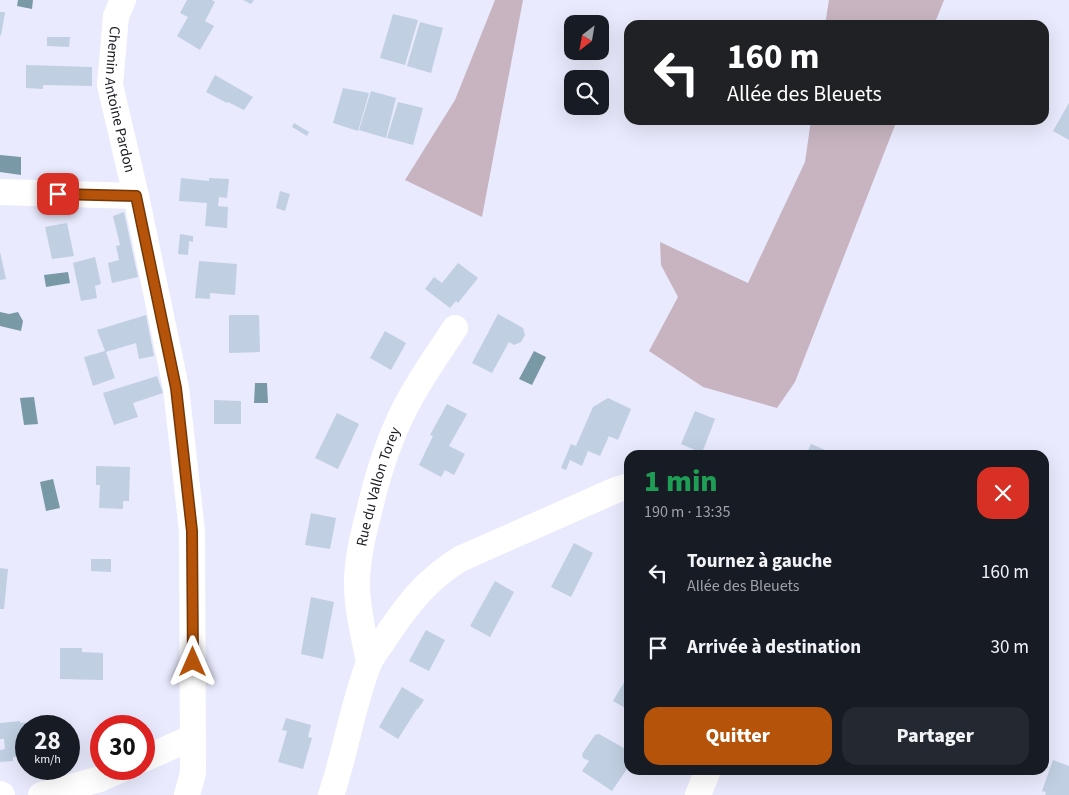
<!DOCTYPE html>
<html lang="fr">
<meta charset="utf-8">
<style>
body{margin:0;font-family:"Source Sans 3",sans-serif;background:#242831;color:#f1f3f6;height:100vh;display:flex;flex-direction:column;font-size:19px;white-space:nowrap}
*{box-sizing:border-box;margin:0}
p{font-size:16px;color:#9ea1a6}
.icon{flex:none;width:28px;height:28px;fill:none;stroke:currentColor;stroke-width:2;stroke-linecap:round;stroke-linejoin:round}
.map{position:relative;flex:1;overflow:hidden}
.panel{position:absolute;left:624px;top:450px;width:425px;height:325px;display:flex;flex-direction:column;background:#171b24;border-radius:15px;box-shadow:0 5px 20px #0002}
.panel>*{flex:none}
.guide{position:absolute;left:624px;top:20px;width:425px;height:105px;border-radius:15px;box-shadow:0 5px 20px #0002;background:#202124;color:#fff;overflow:hidden}
.needle{width:32px;rotate:211deg}
.buttons{position:absolute;left:564px;top:15px;display:grid;gap:10px}
.buttons a{display:grid;place-items:center;width:45px;height:45px;border-radius:10px;background:#171b24;box-shadow:0 5px 20px #0002;font-size:25px}
.speed{position:absolute;left:15px;top:715px;display:flex;gap:10px;font-size:25px;font-weight:700;text-align:center}
.speed>*{display:grid;place-content:center;width:65px;height:65px;border-radius:50%;background:#171b24;box-shadow:0 5px 20px #0002;line-height:1}
.speed small{font-size:12px;font-weight:400}
.speed .limit{border:8px solid #d22;background:#fff;color:#111}
.pin{position:absolute;display:grid;place-items:center;width:42px;height:42px;color:#fff;margin:-21px;border-radius:10px;box-shadow:0 2px 8px #0006}
.me{position:absolute;width:55px;margin:-28px;rotate:0deg;stroke-linejoin:round;filter:drop-shadow(0 0 4px #0008)}
.turn{display:flex;align-items:center;gap:18px;height:105px;padding:0 20px;font-size:22px}
.turn .icon{width:65px;height:65px;stroke-width:2.5}
.turn b{display:block;font-size:35px;line-height:42px}
.round{display:grid;place-items:center;flex:none;width:52px;height:52px;border-radius:15px;background:#242831}
.head{display:flex;align-items:center;justify-content:space-between;height:85px;padding:0 20px}
h1{font-size:30px;font-weight:800;line-height:38px;color:#1e9e55}
.button{display:flex;gap:10px;margin-top:auto;padding:10px 20px}
.button a{flex:1;height:58px;border-radius:15px;background:#b45309;color:#fff;font-size:20px;font-weight:800;line-height:58px;text-align:center}
.button a+a{background:#242831;color:#f1f3f6}
ul{padding:0;list-style:none}
li{display:flex;align-items:center;gap:15px;height:75px;padding:0 20px}
li div{flex:1}
li b{display:block;font-size:19px}
li em{font-style:normal}
.map>svg:first-child{display:block}
.green{fill:#c7b4c0}
.water{fill:#7a99a7}
.building{fill:#c0cfe2}
.lines{fill:none;stroke-linecap:round;stroke-linejoin:round}
.minor{stroke:#fff;stroke-width:26}
.route-casing{stroke:#753606;stroke-width:12}
.route{stroke:#b45309;stroke-width:9}
.labels{text-anchor:middle;stroke-width:4.5;stroke-linejoin:round;paint-order:stroke}
.street-label{font-size:15px;fill:#1b1b23;stroke:#f8f9fd}
</style>
<div class="map">
<svg width="1069" height="795" viewBox="0 0 1069 795">
<rect width="100%" height="100%" fill="#e9eafd"/>
<g class="green">
<path d="M495,0H523L482,217L405,180L455,100Z"/>
<path d="M829,0H944L934,25H825Z"/>
<path d="M811,120H897L795,382L777,408L703,387L649,351L678,297L661,265L660,242L748,283L805,162Z"/>
</g>
<g class="water">
<path d="M18,0H33L32,9L17,6Z"/>
<path d="M0,155L21,157V175L0,172Z"/>
<path d="M68,272L70,283L46,287L44,275Z"/>
<path d="M0,312L9,314L18,312L23,321L21,331L0,326Z"/>
<path d="M534,351L546,357L532,385L519,379Z"/>
<path d="M255,383H267L268,403H254Z"/>
<path d="M34,397L38,424L24,425L20,398Z"/>
<path d="M53,479L60,508L46,511L40,482Z"/>
</g>
<g class="building">
<path d="M187,0H212L215,2L205,21L214,26L200,50L177,36L188,17L180,13Z"/>
<path d="M243,0H254L251,4Z"/>
<path d="M0,12H5L1,36L0,35Z"/>
<path d="M393,14L418,20L405,65L380,58Z"/>
<path d="M420,22L443,28L431,73L407,66Z"/>
<path d="M47,37H70L69,47L47,46Z"/>
<path d="M26,65L92,67V86L43,85V89L26,88Z"/>
<path d="M215,75L253,97L244,110L228,102L227,103L206,92Z"/>
<path d="M343,88L369,93L358,131L333,123Z"/>
<path d="M371,91L396,98L386,138L359,130Z"/>
<path d="M398,102L423,108L413,145L387,138Z"/>
<path d="M1069,103V140L1053,131Z"/>
<path d="M294,123L309,132L307,136L292,127Z"/>
<path d="M181,178L209,181V178L229,179L227,198L219,197L218,206L228,207L227,228L205,226L207,203L179,201Z"/>
<path d="M280,191L290,194L285,211L276,208Z"/>
<path d="M124,212L138,277L112,283L108,263L119,260L116,246L120,245L113,216Z"/>
<path d="M67,223L74,256L52,259L45,227Z"/>
<path d="M180,234L193,236V242L189,241L188,255L178,254Z"/>
<path d="M0,252L6,279L0,280Z"/>
<path d="M95,257L101,284L95,286L97,298L81,301L73,263Z"/>
<path d="M199,261L237,264L235,295L210,293V299L195,298Z"/>
<path d="M458,263L478,278L458,303L456,301L450,308L425,289L434,277L442,283Z"/>
<path d="M498,314L523,328L525,335L521,342L514,345L509,342L492,373L472,363Z"/>
<path d="M146,315L154,356L139,359L136,343L106,352L115,378L93,386L84,357L105,351L97,330Z"/>
<path d="M229,315H259L260,352L229,353Z"/>
<path d="M385,331L406,343L391,370L370,358Z"/>
<path d="M157,376L163,393L133,403L138,417L114,425L103,393Z"/>
<path d="M608,398L631,409L618,440L609,436L600,456L588,451L582,466L570,460L566,470L561,468L571,444L576,446L593,407Z"/>
<path d="M214,400L241,401V424H214Z"/>
<path d="M447,404L467,414L449,446L465,454L454,475L445,470L441,477L419,465L433,436L430,435Z"/>
<path d="M695,411L715,419L702,453L681,444Z"/>
<path d="M337,413L359,424L338,469L315,458Z"/>
<path d="M811,444L832,453L831,455H806Z"/>
<path d="M96,466L130,467L129,501H123V509L99,508L100,485H96Z"/>
<path d="M311,513L336,518L330,549L305,545Z"/>
<path d="M574,543L593,553L571,597L551,587Z"/>
<path d="M91,559H111V572L91,571Z"/>
<path d="M0,568L8,569L4,609H0Z"/>
<path d="M495,581L514,592L490,637L470,626Z"/>
<path d="M311,597L334,602L323,659L301,654Z"/>
<path d="M426,630L445,640L429,671L409,661Z"/>
<path d="M60,648H82V652L103,653V680L60,679Z"/>
<path d="M629,674V710L613,701Z"/>
<path d="M402,687L424,700L418,709H417L398,739L379,727Z"/>
<path d="M286,718L311,725L308,737L312,738L303,769L278,762L287,731L282,730Z"/>
<path d="M20,721V723L37,722L42,726H26V756L13,757V761L0,762V750L5,749L4,739H0V723Z"/>
<path d="M599,734L629,751V766L612,791L582,771L589,761L583,758L582,754L595,735Z"/>
<path d="M1053,760L1069,766V795H1045L1046,792L1042,791Z"/>
</g>
<g class="lines">
<g class="minor">
<path id="s1" d="M123,0L116,16L110,85L136,196L176,388L192,531L193,773L187,795"/>
<path d="M0,192L136,196"/>
<path id="s2" d="M369,662C364,636 357,610 357,583C357,561 363,534 369,512C377,477 388,441 405,408C419,380 438,354 455,328"/>
<path d="M144,759L193,737"/>
<path d="M0,794L2,795"/>
<path d="M41,795L100,779L122,769"/>
<path d="M331,795C346,752 352,706 369,663C373,654 380,646 385,638C408,604 425,581 460,559L616,490L629,486"/>
<path d="M698,795L708,770"/>
</g>
</g>
<g class="lines">
<defs>
<path id="route" d="M58,194L136,196L176,388L192,531L193,662"/>
</defs>
<use href="#route" class="route-casing"/>
<use href="#route" class="route"/>
</g>
<g class="labels">
<g class="street-label">
<text dy="5" stroke="none"><textPath href="#s1" startOffset="102">Chemin Antoine Pardon</textPath></text>
<text dy="5" stroke="none"><textPath href="#s2" startOffset="179">Rue du Vallon Torey</textPath></text>
</g>
</g>
</svg>
<div class="buttons">
<a><svg class="needle" viewBox="-14 -14 28 28"><path d="M0-13l5 13h-10z" fill="#e53935"/><path d="M0 13l5-13h-10z" fill="#9ea1a6"/></svg></a>
<a><svg class="icon" aria-label="search" viewBox="0 0 24 24"><circle cx="10" cy="10" r="6"/><path d="M15 15l6 6"/></svg></a>
</div>
<div class="speed"><div>28<small>km/h</small></div><div class="limit">30</div></div>
<div class="pin" style="left:58px;top:194px;background:#d93025"><svg class="icon" aria-label="arrive" viewBox="0 0 24 24"><path d="M6 21V4h12l-3 4 3 4H6"/></svg></div>
<svg class="me" style="left:193px;top:662px" viewBox="-20 -20 40 40"><path d="M0-17L14 15 0 8-14 15z" fill="#b45309" stroke="#fff" stroke-width="4"/></svg>
<div class="guide">
<div class="turn"><svg class="icon" aria-label="left" viewBox="0 0 24 24"><path d="M17 20v-9H6M10 6l-5 5 5 5"/></svg><div><b>160 m</b>Allée des Bleuets</div></div>
</div>
<section class="panel">
<div class="head"><div><h1>1 min</h1><p>190 m · 13:35</p></div><a class="round" style="background:#d93025;color:#fff"><svg class="icon" aria-label="close" viewBox="0 0 24 24"><path d="M6 6l12 12M18 6L6 18"/></svg></a></div>
<ul>
<li><svg class="icon" aria-label="left" viewBox="0 0 24 24"><path d="M17 20v-9H6M10 6l-5 5 5 5"/></svg><div><b>Tournez à gauche</b><p>Allée des Bleuets</p></div><em>160 m</em></li>
<li><svg class="icon" aria-label="arrive" viewBox="0 0 24 24"><path d="M6 21V4h12l-3 4 3 4H6"/></svg><div><b>Arrivée à destination</b></div><em>30 m</em></li>
</ul>
<div class="button"><a>Quitter</a><a>Partager</a></div>
</section>
</div>
